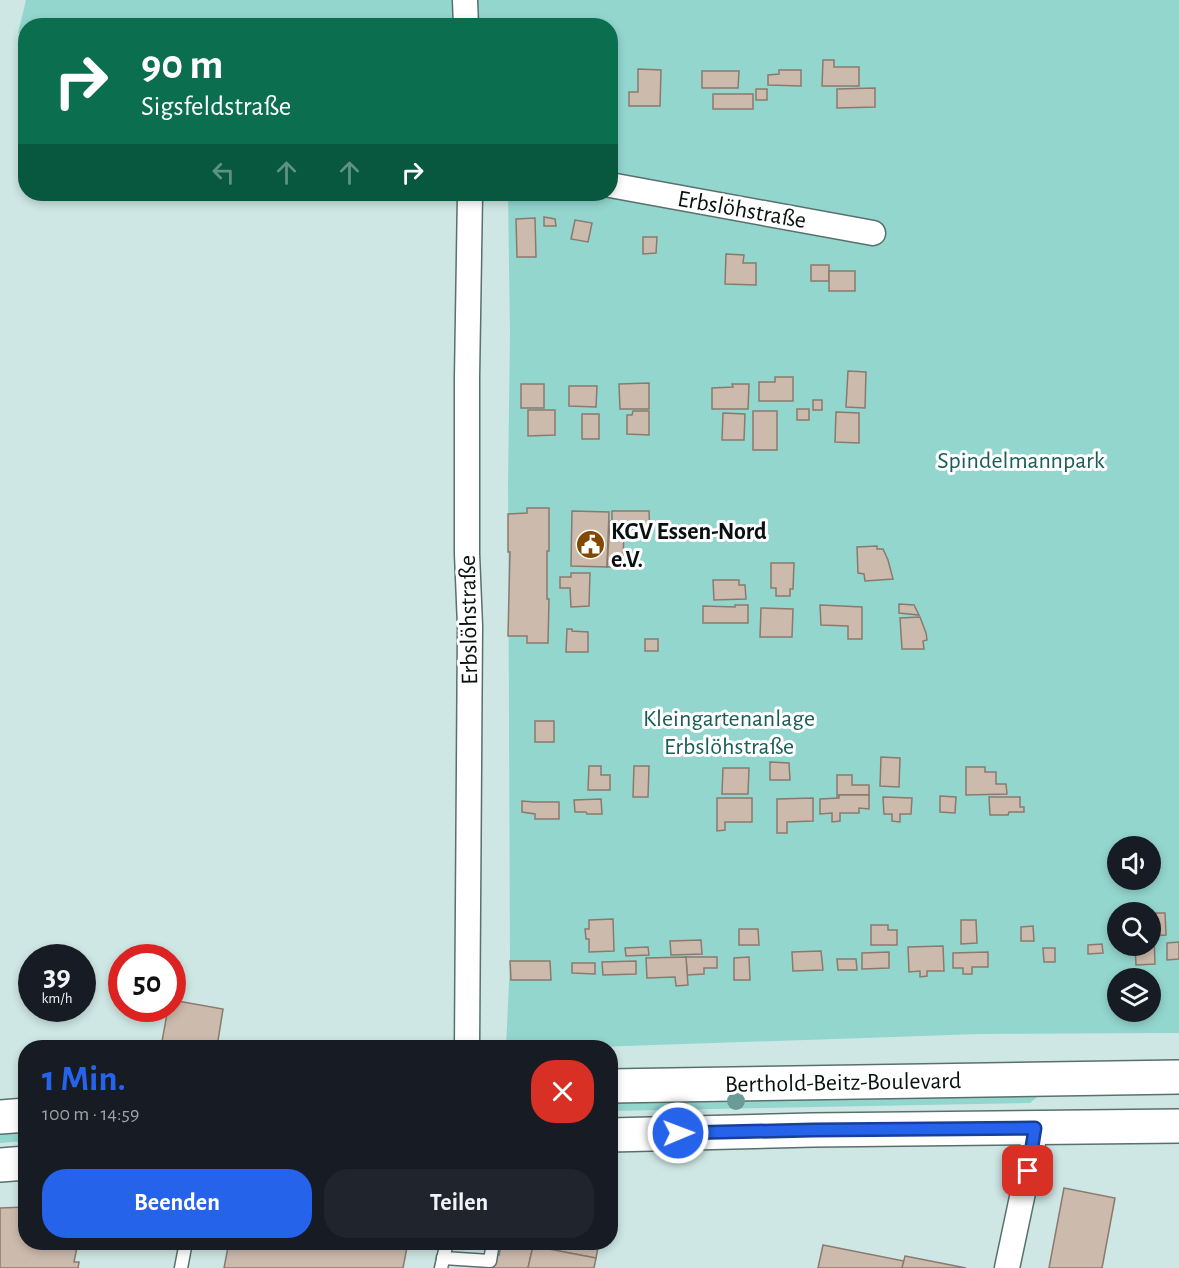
<!DOCTYPE html>
<html lang="de">
<meta charset="utf-8">
<style>
body{margin:0;font-family:"Alegreya Sans",sans-serif;background:#20242c;color:#f1f3f6;height:100vh;display:flex;flex-direction:column;font-size:22px;white-space:nowrap}
*{box-sizing:border-box;margin:0}
p{font-size:20px;color:#9ea1a6}
.icon{flex:none;width:33px;height:33px;fill:none;stroke:currentColor;stroke-width:2;stroke-linecap:round;stroke-linejoin:round}
.map{position:relative;flex:1;overflow:hidden}
.drawer{position:absolute;left:18px;top:1040px;width:600px;height:210px;display:flex;flex-direction:column;background:#171b24;border-radius:24px;box-shadow:0 3px 9px #0003}
.drawer>*{flex:none}
.top-card{position:absolute;left:18px;top:18px;width:600px;height:183px;border-radius:24px;box-shadow:0 3px 9px #0003;background:#0b6e4f;color:#fff;overflow:hidden}
.controls{position:absolute;left:1107px;top:836px;display:grid;gap:12px}
.controls a{display:grid;place-items:center;width:54px;height:54px;border-radius:50%;background:#171b24;box-shadow:0 3px 9px #0003;font-size:30px}
.speed{position:absolute;left:18px;top:944px;display:flex;gap:12px;font-size:30px;font-weight:700;text-align:center}
.speed>*{display:grid;place-content:center;width:78px;height:78px;border-radius:50%;background:#171b24;box-shadow:0 3px 9px #0003;line-height:1}
.speed small{font-size:15px;font-weight:400}
.speed .limit{border:9px solid #d22;background:#fff;color:#111}
.pin{position:absolute;display:grid;place-items:center;width:51px;height:51px;color:#fff;margin:-26px;border-radius:12px;box-shadow:0 3px 9px #0006}
.me{position:absolute;width:66px;margin:-33px;rotate:89deg;stroke-linejoin:round;filter:drop-shadow(0 0 4px #0008)}
.turn{display:flex;align-items:center;gap:21px;height:126px;padding:0 24px;font-size:27px}
.turn .icon{width:78px;height:78px;stroke-width:2.5}
.turn b{display:block;font-size:42px;line-height:51px}
.lanes{display:flex;align-items:center;height:57px;padding:0 24px;background:#0003;justify-content:center;gap:30px;direction:ltr}
.lanes .off{opacity:.35}
.round{display:grid;place-items:center;flex:none;width:63px;height:63px;border-radius:24px;background:#20242c}
.overview{display:flex;align-items:center;justify-content:space-between;height:102px;padding:0 24px}
h1{font-size:36px;font-weight:700;line-height:45px;color:#2563eb}
.primary-button{display:flex;gap:12px;margin-top:auto;padding:12px 24px}
.primary-button a{flex:1;height:69px;border-radius:24px;background:#2563eb;color:#fff;font-size:24px;font-weight:700;line-height:69px;text-align:center}
.primary-button a+a{background:#20242c;color:#f1f3f6}
.map>svg:first-child{display:block}
.green{fill:#93d6ce;fill-rule:evenodd}
.building{fill:#ccbbad;stroke:#8a7a6e;stroke-width:1.5}
.lines{fill:none;stroke-linecap:round;stroke-linejoin:round}
.service-casing{stroke:#59706d;stroke-width:15}
.minor-casing{stroke:#59706d;stroke-width:27}
.secondary-casing{stroke:#59706d;stroke-width:36}
.service{stroke:#fff;stroke-width:12}
.minor{stroke:#fff;stroke-width:24}
.secondary{stroke:#fff;stroke-width:33}
.tree{fill:#6a9c97}
.route-casing{stroke:#184099;stroke-width:15}
.route{stroke:#2563eb;stroke-width:10}
.labels{text-anchor:middle;stroke-width:6;stroke-linejoin:round;paint-order:stroke}
.street-label{font-size:24px;fill:#091211;stroke:#fff}
.park-label{font-size:24px;fill:#195e58;stroke:#fff}
.poi-label{font-size:24px;font-weight:bold;fill:#091211;stroke:#fff;text-anchor:start}
</style>
<div class="map">
<svg width="1179" height="1268" viewBox="0 0 1179 1268">
<rect width="100%" height="100%" fill="#cee7e4"/>
<g class="green">
<path d="M26,0H1179V1033L980,1034L597,1047H506L510,961L508,481L510,334L508,194H610V26H26L25,35L18,33ZM1118,846H1150V879H1118ZM1118,912H1150V945H1118ZM1118,978H1150V1011H1118Z"/>
<path d="M1050,1086L1030,1103L611,1111L610,1101Z"/>
<path d="M25,1126V1141L0,1143V1128Z"/>
</g>
<g class="building">
<path d="M823,60H834V67H859V86H822Z"/>
<rect x="610" y="61" width="6" height="18"/>
<path d="M638,69L661,70L660,106H629V92H638Z"/>
<path d="M779,70H801V86L768,85V75L779,74Z"/>
<path d="M702,71H739L738,88H702Z"/>
<path d="M875,88V107L837,108V89Z"/>
<rect x="756" y="89" width="11" height="11"/>
<rect x="713" y="94" width="40" height="15"/>
<path d="M544,217L555,219L556,226H544Z"/>
<path d="M535,218L536,257H517L516,219Z"/>
<path d="M575,220L592,223L588,242L571,239Z"/>
<path d="M643,237H657L656,253L643,254Z"/>
<path d="M726,254L744,255L743,263H756V285L725,284Z"/>
<rect x="811" y="265" width="18" height="16"/>
<rect x="829" y="271" width="26" height="20"/>
<path d="M848,371L866,372L865,408L846,407Z"/>
<path d="M775,377H793V401H759V382H775Z"/>
<path d="M649,383V409H620L619,384Z"/>
<rect x="521" y="384" width="23" height="24"/>
<path d="M732,384H749L748,409H712V388L733,387Z"/>
<path d="M569,386H597L596,407L569,406Z"/>
<rect x="813" y="400" width="9" height="10"/>
<rect x="797" y="409" width="12" height="11"/>
<path d="M528,410H555V435L528,436Z"/>
<path d="M633,411H649V435L627,434V415H632Z"/>
<rect x="753" y="411" width="24" height="39"/>
<path d="M836,412L859,413V443L835,442Z"/>
<path d="M723,413L745,414L744,440H722Z"/>
<rect x="582" y="414" width="17" height="25"/>
<path d="M527,508H549V551H547V599H549L548,643H527V636H508L510,552H508V514L527,513Z"/>
<path d="M572,511L609,512L607,567L571,566Z"/>
<path d="M612,511H649L650,535L639,536L638,530L612,529Z"/>
<path d="M610,521L619,522L620,526H624L623,567H607Z"/>
<path d="M877,546V549H883L888,560L893,579L865,581L864,574L858,573L857,547Z"/>
<path d="M771,563H794L793,589H790V596H776V588H771Z"/>
<path d="M571,573H590L589,606L571,607L570,588H560V577H571Z"/>
<path d="M713,580H739V585H745L746,599L714,600Z"/>
<path d="M899,604L914,605L919,615L899,613Z"/>
<path d="M735,605H748V623H703V606L735,607Z"/>
<path d="M820,605L862,607V639H848V626L821,625Z"/>
<path d="M761,608L793,609L792,637H760Z"/>
<path d="M920,617L926,633L927,640L923,641L924,649H902L900,618Z"/>
<path d="M567,629H572V631L588,632V652H566Z"/>
<rect x="645" y="639" width="13" height="12"/>
<rect x="535" y="721" width="19" height="21"/>
<path d="M881,757L900,758L899,787L880,786Z"/>
<path d="M770,762L789,763L790,780H770Z"/>
<path d="M589,766H601V775H610V790H588Z"/>
<path d="M634,766H649L648,797H633Z"/>
<path d="M966,767H985V772H996V784H1006L1007,794L966,795Z"/>
<path d="M723,768H749L748,794H722Z"/>
<path d="M837,775H852V785H869V795H839V798H837Z"/>
<path d="M839,795H869V809L859,808V813H840V821L832,822V813L820,814V799L839,798Z"/>
<path d="M940,796L956,797L955,813L940,812Z"/>
<path d="M883,797L912,798L911,814H900V822L892,821V814H884Z"/>
<path d="M989,797H1020V807H1024V812H1009L1008,815H990Z"/>
<path d="M717,798H752V822H725V830L717,831Z"/>
<path d="M813,798V821L787,822V833H777V799Z"/>
<path d="M601,799L602,814H587L586,812H575L574,800Z"/>
<path d="M522,801L534,802H559V819H535V814L522,812Z"/>
<path d="M1150,913H1165L1166,935L1150,936Z"/>
<path d="M1118,914V937H1114L1113,915Z"/>
<path d="M613,919L614,951L589,952V939H586L585,929H589V920Z"/>
<path d="M961,920H976L977,943L961,944Z"/>
<path d="M871,925H888V930H897V945H871Z"/>
<path d="M1033,926L1034,941H1021V927Z"/>
<path d="M739,929H758L759,945H739Z"/>
<path d="M1154,935L1155,964L1136,965L1135,945H1150V936Z"/>
<path d="M701,940L702,954L671,955L670,941Z"/>
<path d="M1179,942V959L1167,960V943Z"/>
<path d="M1102,944L1103,953L1088,954V945Z"/>
<path d="M943,946L944,971H927V976L920,977V971L909,972L908,947Z"/>
<path d="M648,947L649,955L626,956L625,948Z"/>
<path d="M1043,948H1055V962H1044Z"/>
<path d="M821,951L823,970L793,971L792,952Z"/>
<path d="M889,952V968L862,969V953Z"/>
<path d="M988,952V967H972V974H963V968H953V953Z"/>
<path d="M686,957H717V968H704V974L687,975Z"/>
<path d="M686,957L688,985L676,986L675,977L647,978L646,958Z"/>
<path d="M749,957L750,980H734V958Z"/>
<path d="M837,959H856L857,970H838Z"/>
<path d="M510,961H550L551,980H511Z"/>
<path d="M636,961V974L603,975L602,962Z"/>
<path d="M572,963H595V974L572,973Z"/>
<path d="M172,1000L223,1009L217,1047H161L168,1008H172Z"/>
<path d="M1064,1188L1115,1198L1102,1268H1049Z"/>
<path d="M26,1207V1242H78L74,1262H79L78,1268H0V1208Z"/>
<path d="M229,1242H408L403,1268H224Z"/>
<path d="M502,1242H599L596,1258L533,1246L528,1268H493L496,1254L499,1255Z"/>
<path d="M823,1245L904,1261L902,1268H818Z"/>
<path d="M533,1246L596,1258L594,1268H528Z"/>
<path d="M905,1256L966,1268H902Z"/>
</g>
<g class="lines">
<defs>
<g id="service">
<path d="M443,1258L490,1261L493,1242"/>
<path d="M181,1268L186,1242"/>
<path d="M441,1268L447,1242"/>
</g>
<g id="minor">
<path d="M465,0L466,26"/>
<path d="M610,185L873,233"/>
<path d="M467,1047L470,626L467,554V378L470,194"/>
<path d="M1007,1268L1032,1150L1035,1128"/>
</g>
<g id="secondary">
<path d="M610,1086L1179,1077"/>
<path d="M0,1117L26,1115"/>
<path d="M610,1135L813,1130L1179,1126"/>
<path d="M0,1165L26,1163"/>
</g>
</defs>
<use href="#service" class="service-casing"/>
<use href="#minor" class="minor-casing"/>
<use href="#secondary" class="secondary-casing"/>
<use href="#service" class="service"/>
<use href="#minor" class="minor"/>
<use href="#secondary" class="secondary"/>
</g>
<circle class="tree" cx="736" cy="1101" r="9"/>
<g class="lines">
<defs>
<path id="route" d="M678,1133L813,1130L1035,1128L1028,1171"/>
</defs>
<use href="#route" class="route-casing"/>
<use href="#route" class="route"/>
</g>
<defs>
<symbol id="civic-disc" viewBox="-11 -11 22 22"><circle r="9.5" fill="#824800" stroke="#fff"/><path d="M-.6-6.5H3V-4.5H.6V-3L4-1V1h2V6H-6V1h2V-1L-.6-3ZM-1.2 2.5V6h2.4V2.5Z" fill="#fff"/></symbol>
</defs>
<g fill-rule="evenodd">
<use href="#civic-disc" x="574" y="528" width="33" height="33"/>
</g>
<g class="labels">
<g class="street-label">
<text transform="translate(742 209) rotate(10)" y="8">Erbslöhstraße</text>
<text transform="translate(468 620) rotate(-91)" y="8">Erbslöhstraße</text>
<text transform="translate(843 1082) rotate(-1)" y="8">Berthold-Beitz-Boulevard</text>
</g>
<g class="park-label">
<text x="1021" y="468">Spindelmannpark</text>
<text x="729" y="726">Kleingartenanlage<tspan x="729" dy="28">Erbslöhstraße</tspan></text>
</g>
<g class="poi-label">
<text x="611" y="539">KGV Essen-Nord<tspan x="611" dy="28">e.V.</tspan></text>
</g>
</g>
</svg>
<div class="controls">
<a><svg class="icon" aria-label="sound" viewBox="0 0 24 24"><path d="M4 9h4l5-4v14l-5-4H4zM17 9q2 3 0 6"/></svg></a>
<a><svg class="icon" aria-label="search" viewBox="0 0 24 24"><circle cx="10" cy="10" r="6"/><path d="M15 15l6 6"/></svg></a>
<a><svg class="icon" aria-label="layers" viewBox="0 0 24 24"><path d="M12 4l9 5-9 5-9-5zM3 14l9 5 9-5"/></svg></a>
</div>
<div class="speed"><div>39<small>km/h</small></div><div class="limit">50</div></div>
<div class="pin" style="left:1028px;top:1171px;background:#d93025"><svg class="icon" aria-label="arrive" viewBox="0 0 24 24"><path d="M6 21V4h12l-3 4 3 4H6"/></svg></div>
<svg class="me" style="left:678px;top:1133px" viewBox="-20 -20 40 40"><circle r="17" fill="#2563eb" stroke="#fff" stroke-width="3"/><path d="M0-11L8 9 0 5-8 9z" fill="#fff"/></svg>
<div class="top-card">
<div class="turn"><svg class="icon" aria-label="right" viewBox="0 0 24 24"><path d="M7 20v-9h11M14 6l5 5-5 5"/></svg><div><b>90 m</b>Sigsfeldstraße</div></div>
<div class="lanes"><svg class="icon off" aria-label="left" viewBox="0 0 24 24"><path d="M17 20v-9H6M10 6l-5 5 5 5"/></svg><svg class="icon off" aria-label="ahead" viewBox="0 0 24 24"><path d="M12 20V5M6 11l6-6 6 6"/></svg><svg class="icon off" aria-label="ahead" viewBox="0 0 24 24"><path d="M12 20V5M6 11l6-6 6 6"/></svg><svg class="icon" aria-label="right" viewBox="0 0 24 24"><path d="M7 20v-9h11M14 6l5 5-5 5"/></svg></div>
</div>
<section class="drawer">
<div class="overview"><div><h1>1 Min.</h1><p>100 m · 14:59</p></div><a class="round" style="background:#d93025;color:#fff"><svg class="icon" aria-label="close" viewBox="0 0 24 24"><path d="M6 6l12 12M18 6L6 18"/></svg></a></div>
<div class="primary-button"><a>Beenden</a><a>Teilen</a></div>
</section>
</div>
